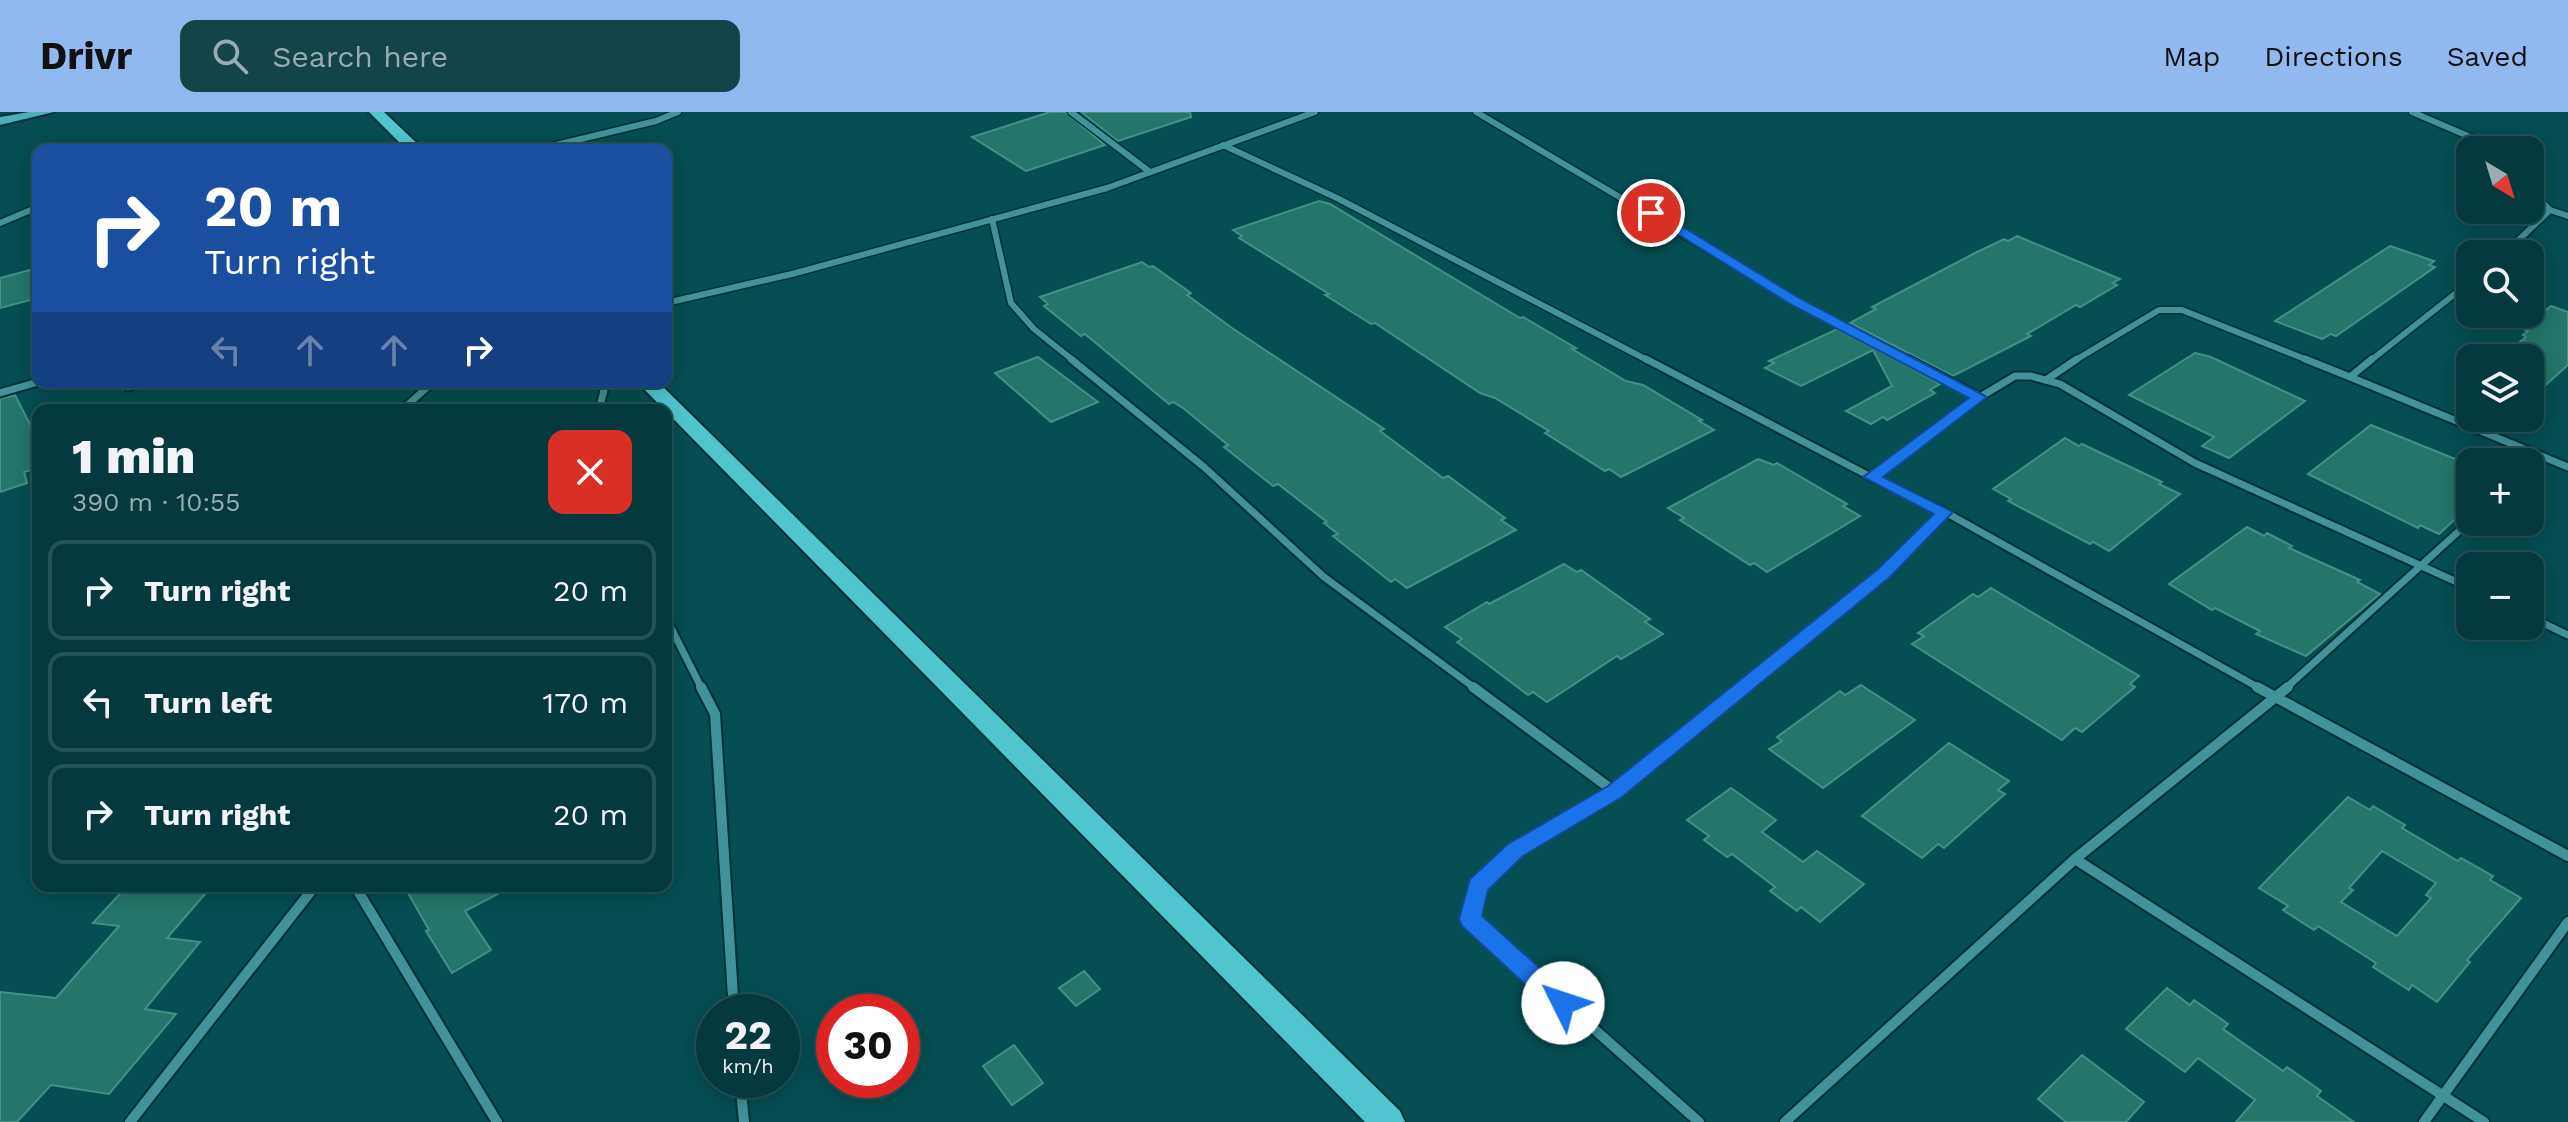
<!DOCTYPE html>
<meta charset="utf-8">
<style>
body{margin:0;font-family:"Work Sans",sans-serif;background:#124549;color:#f1f3f6;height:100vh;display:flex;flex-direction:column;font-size:30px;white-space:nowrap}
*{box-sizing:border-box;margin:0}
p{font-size:26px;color:#97adb0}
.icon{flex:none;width:44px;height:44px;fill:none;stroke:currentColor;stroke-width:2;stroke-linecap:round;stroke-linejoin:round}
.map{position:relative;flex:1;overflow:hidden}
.sheet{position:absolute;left:32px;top:292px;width:640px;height:488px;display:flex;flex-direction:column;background:#043a3e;border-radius:16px;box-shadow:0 4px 20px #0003,0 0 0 2px #255458}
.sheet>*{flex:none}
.hud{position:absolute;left:32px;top:32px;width:640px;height:244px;border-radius:16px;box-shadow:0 4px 20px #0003,0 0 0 2px #255458;background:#1a4fa0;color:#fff;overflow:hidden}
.needle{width:52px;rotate:142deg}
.tools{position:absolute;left:2456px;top:24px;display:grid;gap:16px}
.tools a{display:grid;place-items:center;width:88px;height:88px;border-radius:16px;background:#043a3e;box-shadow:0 4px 20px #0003,0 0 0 2px #255458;font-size:40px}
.speed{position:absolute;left:696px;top:882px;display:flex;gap:16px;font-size:40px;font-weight:700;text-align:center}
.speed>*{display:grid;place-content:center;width:104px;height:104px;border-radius:50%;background:#043a3e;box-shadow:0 4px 20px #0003,0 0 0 2px #255458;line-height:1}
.speed small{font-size:20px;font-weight:400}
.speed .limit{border:12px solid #d22;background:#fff;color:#111}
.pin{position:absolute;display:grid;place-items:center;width:68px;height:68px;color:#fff;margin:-34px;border:4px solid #fff;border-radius:50%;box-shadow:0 2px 8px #0007}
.me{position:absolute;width:88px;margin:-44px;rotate:311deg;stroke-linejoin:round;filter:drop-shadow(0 0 6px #0008)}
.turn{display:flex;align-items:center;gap:28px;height:168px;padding:0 40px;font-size:36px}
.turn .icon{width:104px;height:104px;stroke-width:2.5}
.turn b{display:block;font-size:56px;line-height:68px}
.lanes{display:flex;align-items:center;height:76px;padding:0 40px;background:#0003;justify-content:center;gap:40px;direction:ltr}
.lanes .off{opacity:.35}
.round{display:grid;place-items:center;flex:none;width:84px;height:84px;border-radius:16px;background:#124549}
.summary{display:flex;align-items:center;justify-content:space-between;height:136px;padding:0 40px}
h1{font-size:48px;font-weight:800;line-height:60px}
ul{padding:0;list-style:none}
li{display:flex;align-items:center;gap:24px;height:100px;margin:0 16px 12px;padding:0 24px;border:4px solid #255458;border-radius:16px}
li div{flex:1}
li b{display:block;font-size:30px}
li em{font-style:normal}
header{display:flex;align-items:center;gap:48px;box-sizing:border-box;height:112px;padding:0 40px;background:#90b9f0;color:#111}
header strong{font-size:38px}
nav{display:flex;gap:44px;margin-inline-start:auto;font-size:28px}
.search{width:560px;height:72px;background:#124549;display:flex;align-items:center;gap:20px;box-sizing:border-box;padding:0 28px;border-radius:16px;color:#97adb0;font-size:30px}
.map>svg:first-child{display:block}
.building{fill:#24766a;stroke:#439185;stroke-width:2;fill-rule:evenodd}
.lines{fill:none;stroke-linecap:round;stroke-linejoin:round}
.street-far2-casing{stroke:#013134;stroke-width:9}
.street-far1-casing{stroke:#013134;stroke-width:11}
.street-casing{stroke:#013134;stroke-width:14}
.primary-casing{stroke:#013134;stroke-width:4}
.highway-casing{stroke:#013134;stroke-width:4}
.street-far2{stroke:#419399;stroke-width:6}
.street-far1{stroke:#419399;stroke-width:7}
.street{stroke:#419399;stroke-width:10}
.primary{fill:#49b2b9;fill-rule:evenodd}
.highway{fill:#4fc6cf;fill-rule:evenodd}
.route{fill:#1a73e8;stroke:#114b97;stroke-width:2}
</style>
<header>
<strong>Drivr</strong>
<div class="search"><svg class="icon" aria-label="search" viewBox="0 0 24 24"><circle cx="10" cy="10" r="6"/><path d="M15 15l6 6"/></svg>Search here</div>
<nav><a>Map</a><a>Directions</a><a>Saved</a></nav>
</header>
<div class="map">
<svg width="2568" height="1010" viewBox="0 0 2568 1010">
<rect width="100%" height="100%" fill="#054e52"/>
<g class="building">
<path d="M1050,0H1065L1105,33L1026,59L972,25Z"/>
<path d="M1081,0H1190L1191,5L1118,29Z"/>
<path d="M1319,89L1330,92L1520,206L1523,205L1576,236L1572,237L1626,269L1643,273L1702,308L1699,309L1714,318L1621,365L1609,357L1605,359L1545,321L1549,319L1495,286L1480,281L1375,211L1371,212L1325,183L1329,182L1239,126L1242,124L1233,118Z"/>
<path d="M2017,124L2120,167L2113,171L2117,173L2080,195L2076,193L2027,222L2031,224L1953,264L1850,211L1876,197L1872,195L1973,142L2004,127L2008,129Z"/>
<path d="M2390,134L2434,149L2429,153L2435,155L2336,224L2331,222L2322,227L2275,209Z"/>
<path d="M1142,150L1149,155L1153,154L1191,181L1187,183L1232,216L1384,317L1380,319L1443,366L1448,364L1505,406L1501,408L1516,418L1407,476L1395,467L1391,470L1333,424L1338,422L1324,411L1327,410L1278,372L1273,374L1224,335L1228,333L1183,296L1173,290L1169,292L1085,222L1081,224L1044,194L1048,192L1040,185Z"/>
<path d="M30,158L38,186L0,196V166Z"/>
<path d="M2551,194L2568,200V253L2530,287V246H2500L2526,225L2523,223L2528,219L2523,217Z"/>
<path d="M1837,217L1902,251L1940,272L1930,278L1935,281L1887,308L1883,305L1871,312L1846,299L1892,274L1873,238L1801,274L1765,256L1774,251L1769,249Z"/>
<path d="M2195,241L2211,245L2305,289L2229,346L2202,334L2214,325L2129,283Z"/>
<path d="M1038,245L1098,290L1051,310L995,261Z"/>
<path d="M15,283L38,328V356L24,360L27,371L0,380V287Z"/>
<path d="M2371,313L2470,353V393L2439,422L2420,413L2418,416L2308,362Z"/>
<path d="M2065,326L2079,334L2082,332L2162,370L2159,372L2180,382L2109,439L2093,430L2090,432L2008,389L2011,387L1993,377Z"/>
<path d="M1758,347L1774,353L1777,351L1847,392L1843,394L1860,404L1767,460L1754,451L1750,453L1680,408L1684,406L1668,396Z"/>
<path d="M2247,415L2264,424L2267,421L2292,434L2289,436L2360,468L2357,470L2380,482L2306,544L2256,522L2260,519L2215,496L2212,498L2169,472Z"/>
<path d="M1564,452L1577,460L1581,458L1650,507L1645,510L1663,522L1621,547L1617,544L1547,590L1533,580L1528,583L1483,549L1457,530L1462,527L1445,515L1487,490L1489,492Z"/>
<path d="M1991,476L2139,564L2130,572L2135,575L2082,620L2075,616L2062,628L1912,532L1924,524L1918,521L1973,482L1978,485Z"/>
<path d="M1861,573L1915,608L1823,676L1769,637L1782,629L1777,625L1840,579L1845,583Z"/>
<path d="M1949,631L2009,669L1998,678L2005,682L1944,736L1938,732L1922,746L1862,704Z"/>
<path d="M1731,676L1776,708L1762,720L1803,750L1817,739L1864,772L1820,810L1801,795L1797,799L1770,779L1775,775L1732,742L1727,745L1704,728L1709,724L1687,708Z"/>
<path d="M2348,685L2370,698L2373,694L2405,713L2402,716L2458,749L2461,746L2493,764L2490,768L2521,786L2467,848L2470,850L2437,890L2412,873L2409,878L2373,855L2376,851L2318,814L2314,818L2283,798L2288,794L2259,776ZM2382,739L2436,771L2426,783L2431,786L2397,824L2341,790L2353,778L2349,776Z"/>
<path d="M127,774H212L167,826L200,830L145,897L176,902L109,982L51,973L17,1010H0V880L56,886L119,814L93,811Z"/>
<path d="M404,774H513L465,799L491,838L452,861L426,819L429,818Z"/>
<path d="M1084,859L1100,877L1076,894L1059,876Z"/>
<path d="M2167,876L2190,893L2194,888L2228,912L2223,917L2283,959L2287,955L2321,979L2317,984L2354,1010H2236L2255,988L2198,946L2185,960L2126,917Z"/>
<path d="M1014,933L1043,971L1012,993L983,954Z"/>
<path d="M2082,943L2144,990L2126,1010H2066L2038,987Z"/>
</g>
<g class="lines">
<defs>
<g id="street-far2">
<path d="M1071,0L1150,60"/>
<path d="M1476,0L1795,189L1911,249"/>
<path d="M2412,0L2489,33L2494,38"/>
<path d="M1223,33L1337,86L1649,249"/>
<path d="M535,38L656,9L678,0"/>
<path d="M2550,98L2568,104"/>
<path d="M992,107L1011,191L1034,217L1074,249"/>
<path d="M0,111L38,95"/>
<path d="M2504,142L2550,98L2530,77"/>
<path d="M666,191L792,162L1107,76L1315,0"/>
<path d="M2074,249L2159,198H2182L2310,249"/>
<path d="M2370,249L2470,170"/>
</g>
<g id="street-far1">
<path d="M1071,247L1204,355L1324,465L1476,577"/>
<path d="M1646,247L1871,365L1945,400L2261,577"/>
<path d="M1907,247L1980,285"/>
<path d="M2305,247L2350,265"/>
<path d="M2372,247L2350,265L2568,355"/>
<path d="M2046,268L2077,247"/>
<path d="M125,270L128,275L143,270"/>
<path d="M0,281L38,270"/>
<path d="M402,298L433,270"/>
<path d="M599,298L606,270"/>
<path d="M2530,354L2541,344"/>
<path d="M1871,365L1980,285L2015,264H2031L2060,272L2195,351L2470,476"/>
<path d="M2530,505L2568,523"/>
<path d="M666,506L702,577"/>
<path d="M1741,577L1884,461L1945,400"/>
<path d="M2285,577L2470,409"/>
</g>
<g id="street">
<path d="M701,575L715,602L734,900"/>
<path d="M1473,575L1615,680"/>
<path d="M2257,575L2568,744"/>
<path d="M2075,747L2484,1010"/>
<path d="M355,774L497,1010"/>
<path d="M740,968L744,1010"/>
<path d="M130,1010L315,774"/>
<path d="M1699,1010L1470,807L1478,774L1516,738L1615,680L1744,575"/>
<path d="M1785,1010L2075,747L2288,575"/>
<path d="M2424,1010L2568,810"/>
</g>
<path id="primary" d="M29,0H54L0,13V5Z"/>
<g id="highway">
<path d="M369,0H384L424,38H407Z"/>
<path d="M637,270H658L1400,999L1405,1010H1365Z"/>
</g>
</defs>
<use href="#street-far2" class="street-far2-casing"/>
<use href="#street-far1" class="street-far1-casing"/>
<use href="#street" class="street-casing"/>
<use href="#primary" class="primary-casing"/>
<use href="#highway" class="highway-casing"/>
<use href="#street-far2" class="street-far2"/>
<use href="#street-far1" class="street-far1"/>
<use href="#street" class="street"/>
<use href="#primary" class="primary"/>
<use href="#highway" class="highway"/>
</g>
<path class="route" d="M1647,98H1655L1799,186L1987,285L1883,365L1953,400L1890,465L1622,685L1523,744L1488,778L1482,804L1571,884L1574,891L1571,899L1563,902L1554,899L1462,814L1459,807L1470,767L1508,732L1608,674L1878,457L1934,402L1863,365L1969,286L1790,192L1647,103Z"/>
</svg>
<div class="tools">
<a><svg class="needle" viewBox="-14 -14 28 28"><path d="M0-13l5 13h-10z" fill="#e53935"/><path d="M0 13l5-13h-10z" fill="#97adb0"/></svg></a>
<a><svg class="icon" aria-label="search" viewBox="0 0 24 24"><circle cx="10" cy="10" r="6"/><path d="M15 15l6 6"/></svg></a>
<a><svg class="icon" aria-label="layers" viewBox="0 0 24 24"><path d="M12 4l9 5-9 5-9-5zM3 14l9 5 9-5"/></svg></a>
<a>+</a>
<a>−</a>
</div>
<div class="speed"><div>22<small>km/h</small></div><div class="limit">30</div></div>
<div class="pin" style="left:1651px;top:101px;background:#d93025"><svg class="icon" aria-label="arrive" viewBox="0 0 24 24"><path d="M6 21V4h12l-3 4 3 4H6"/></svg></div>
<svg class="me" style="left:1563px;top:891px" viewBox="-20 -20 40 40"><circle r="19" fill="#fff"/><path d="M0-13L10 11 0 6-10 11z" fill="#1a73e8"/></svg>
<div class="hud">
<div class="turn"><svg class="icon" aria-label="right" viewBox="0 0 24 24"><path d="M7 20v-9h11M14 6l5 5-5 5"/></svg><div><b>20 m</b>Turn right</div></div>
<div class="lanes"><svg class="icon off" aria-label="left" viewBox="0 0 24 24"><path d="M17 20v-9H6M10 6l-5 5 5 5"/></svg><svg class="icon off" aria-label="ahead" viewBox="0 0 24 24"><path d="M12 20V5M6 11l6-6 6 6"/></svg><svg class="icon off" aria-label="ahead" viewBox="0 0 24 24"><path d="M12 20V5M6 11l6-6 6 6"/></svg><svg class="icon" aria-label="right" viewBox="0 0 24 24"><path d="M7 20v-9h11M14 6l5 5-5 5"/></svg></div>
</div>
<section class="sheet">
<div class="summary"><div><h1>1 min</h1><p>390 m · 10:55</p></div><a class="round" style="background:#d93025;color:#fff"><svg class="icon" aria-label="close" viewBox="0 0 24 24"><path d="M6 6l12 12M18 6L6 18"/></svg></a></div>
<ul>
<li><svg class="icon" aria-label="right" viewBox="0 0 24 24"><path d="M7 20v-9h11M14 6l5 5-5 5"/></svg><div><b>Turn right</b></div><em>20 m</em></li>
<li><svg class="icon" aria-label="left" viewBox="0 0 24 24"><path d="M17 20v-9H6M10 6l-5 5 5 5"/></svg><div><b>Turn left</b></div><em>170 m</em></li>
<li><svg class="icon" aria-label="right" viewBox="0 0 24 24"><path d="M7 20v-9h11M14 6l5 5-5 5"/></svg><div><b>Turn right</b></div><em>20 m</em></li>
</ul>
</section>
</div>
